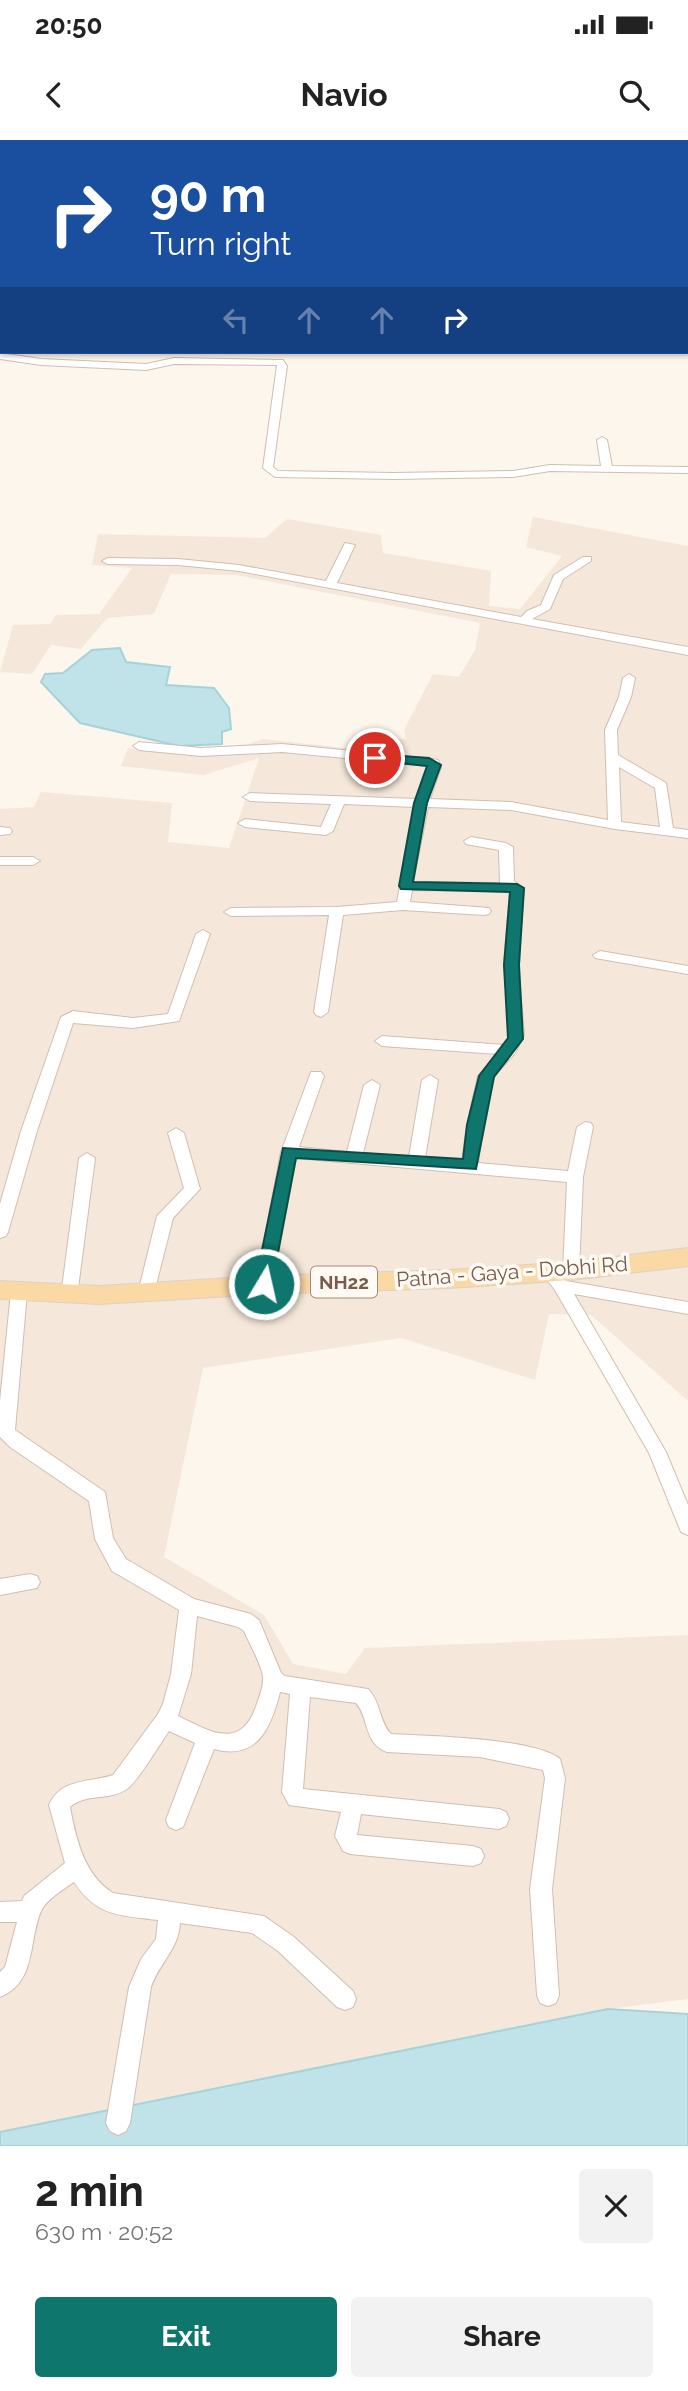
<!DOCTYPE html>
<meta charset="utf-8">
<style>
body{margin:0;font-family:Raleway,sans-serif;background:#f2f2f2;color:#222;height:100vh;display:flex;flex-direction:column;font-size:26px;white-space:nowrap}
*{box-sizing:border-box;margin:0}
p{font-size:23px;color:#767676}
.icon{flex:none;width:38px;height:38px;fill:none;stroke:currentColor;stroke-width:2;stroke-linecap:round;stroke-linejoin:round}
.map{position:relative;height:2006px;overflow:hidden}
.sheet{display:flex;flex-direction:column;background:#fff;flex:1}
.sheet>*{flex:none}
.top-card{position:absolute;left:0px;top:0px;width:690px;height:214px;box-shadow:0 2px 5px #0004;background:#1a4fa0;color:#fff;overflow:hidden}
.pin{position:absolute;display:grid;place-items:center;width:60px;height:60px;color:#fff;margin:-30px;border:4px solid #fff;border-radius:50%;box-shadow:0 2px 7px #0007}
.me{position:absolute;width:77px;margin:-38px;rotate:9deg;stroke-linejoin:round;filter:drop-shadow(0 0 5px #0008)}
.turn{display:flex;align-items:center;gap:24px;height:147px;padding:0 35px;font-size:32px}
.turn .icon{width:91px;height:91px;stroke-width:2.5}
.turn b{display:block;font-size:49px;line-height:60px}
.lanes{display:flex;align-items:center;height:66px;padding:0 35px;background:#0003;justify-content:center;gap:35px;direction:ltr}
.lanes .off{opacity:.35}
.round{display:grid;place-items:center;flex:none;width:74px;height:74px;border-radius:7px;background:#f2f2f2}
.overview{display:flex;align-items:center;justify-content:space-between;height:119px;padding:0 35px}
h1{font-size:42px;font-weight:700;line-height:52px}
.button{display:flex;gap:14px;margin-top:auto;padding:14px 35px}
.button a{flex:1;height:80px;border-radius:7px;background:#0f766e;color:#fff;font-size:28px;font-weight:700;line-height:80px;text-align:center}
.button a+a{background:#f2f2f2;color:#222}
.status{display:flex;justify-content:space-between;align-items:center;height:49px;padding:0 35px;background:#fff;direction:ltr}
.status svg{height:19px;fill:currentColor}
header{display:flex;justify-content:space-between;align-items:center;height:91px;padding:0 35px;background:#fff;font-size:32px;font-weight:700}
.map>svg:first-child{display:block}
.residential{fill:#f5e8da}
.water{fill:#bfe3e8;stroke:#a5d3da;stroke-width:2}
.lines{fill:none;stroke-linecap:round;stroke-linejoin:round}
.street-casing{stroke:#d1beb0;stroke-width:2}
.primary-casing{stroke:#dad1cd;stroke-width:2}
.street{fill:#fff;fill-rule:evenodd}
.primary{fill:#fbd9a5;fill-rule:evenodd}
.route{fill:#0f766e;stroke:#0a4d48;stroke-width:2}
.labels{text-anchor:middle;stroke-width:7;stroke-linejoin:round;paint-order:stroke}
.shield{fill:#fffaf3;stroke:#a28b7f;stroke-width:2}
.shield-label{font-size:19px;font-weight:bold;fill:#7a5c4d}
.street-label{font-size:21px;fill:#7a5c4d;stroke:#fffaf3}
</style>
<div class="status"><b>20:50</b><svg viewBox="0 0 49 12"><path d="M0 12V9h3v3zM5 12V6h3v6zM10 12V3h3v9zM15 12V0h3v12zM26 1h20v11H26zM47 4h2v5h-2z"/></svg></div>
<header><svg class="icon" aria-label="back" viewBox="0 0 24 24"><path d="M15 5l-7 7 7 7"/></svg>Navio<svg class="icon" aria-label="search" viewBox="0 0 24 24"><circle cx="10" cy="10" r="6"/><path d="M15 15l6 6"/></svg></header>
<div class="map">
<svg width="688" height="2006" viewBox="0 0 688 2006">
<rect width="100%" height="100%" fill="#fdf6ec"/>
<path class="residential" d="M533,377L688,406V1261L591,1175L549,1174L535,1240L401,1198L203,1228L164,1417L264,1475L293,1524L346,1534L365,1508L688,1495V1859L608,1869L0,1992V669L34,667L41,652L172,663L168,702L229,708L259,618L204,635L121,626L128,608L215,616L263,599L382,612L387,599H406L404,590L433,534L459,537L475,510L480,483L236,435L171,434L154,474L107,478L81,509L51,505L32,534L0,532L13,485L50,484L56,475L99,474L132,428L92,425L98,394L265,398L287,379L381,395L383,413L491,431L489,466L520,469L562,416L526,407Z"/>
<g class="water">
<path d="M120,508L126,522L170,527L166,545L214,548L229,568L231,589L222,592V604L179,606L80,583L41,542L45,534L63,533L92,510Z"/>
<path d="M608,1869L688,1874V2006H0V1992Z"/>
</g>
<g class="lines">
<defs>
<g id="street">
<rect x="441" y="0" width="8" height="2"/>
<rect x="0" y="127" width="2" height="6"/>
<path d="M0,213L41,219L146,224L174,218L283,220L287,226L273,327L278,331L394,333L513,331L550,325L601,326L597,300L602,297L607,300L612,326L688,327V333L550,331L513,337L394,339L275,337L263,328L277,225L174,224L146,230L41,225L0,219Z"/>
<path d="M345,403L355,405L337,443L521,477L527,471L541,465L554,435L583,417H591V421L563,439L550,469L532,479L688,507V515L239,431L178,425L108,424L102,421L108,418L178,419L239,425L326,441Z"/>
<path d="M629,534L635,538L631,557L617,590L618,615L666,643L673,688L688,690V698L615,689L511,670L428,667L413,742L500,743L499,710L466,704L464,701L471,697L506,703L513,707L514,741L524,749L518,825L524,895L515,913L493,937L483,985L478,1023L568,1031L577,987L585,982L591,983L593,987L583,1037L579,1131L577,1135H565L563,1131L567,1042L296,1018L272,1145L270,1149H258L256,1145L281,1012L311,932H321L324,936L299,1007L347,1012L364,945L372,940L380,945L363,1013L409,1017L422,940L430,935L438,940L425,1018L462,1022L467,985L478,936L498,914L382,906L375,901L382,896L505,905L510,895L504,825L510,751L412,750L410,762L489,768L491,771L489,774L484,775L403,770L343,775L328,872L321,877L316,875L314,872L329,775L231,776L224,772L231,768L337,767L397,762L415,667L344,664L333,691L326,695L245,687L238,683L245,679L321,687L331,664L250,661L243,657L250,653L417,659L428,626L282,612L201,616L139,610L133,606L139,602L201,608L282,604L433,619L438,620L441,627L430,659L511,662L608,680L605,590L619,557L623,538ZM619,627L655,648L660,687L621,682Z"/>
<path d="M0,687L10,688L12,691L10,694L0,695Z"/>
<path d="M0,717H33L40,721L33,725H0Z"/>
<path d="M203,790L210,794L179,881L133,888L73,883L37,991L8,1092L6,1096L0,1098V1064L21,991L61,877L73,871L133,878L168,874L196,794Z"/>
<path d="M600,811L688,826V834L595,818L593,815Z"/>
<path d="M176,988L184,993L200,1049L173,1078L154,1153L152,1157H140L138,1153L157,1076L184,1048L168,993Z"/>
<path d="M87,1013L95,1018L77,1156L75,1160H63L61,1156L79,1018Z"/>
<path d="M549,1126L555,1128L566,1141L688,1162V1174L574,1154L666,1312L688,1365V1395L681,1392L679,1387L649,1313L555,1150L541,1132L543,1128Z"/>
<path d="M19,1146L25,1148L27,1152L15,1290L105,1352L113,1398L126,1419L194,1459L251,1474L259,1480L281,1533L285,1536L368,1549C381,1562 379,1582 391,1594C427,1596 535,1598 560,1619L565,1638L552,1749L559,1855L556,1863L548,1866L540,1863L537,1855L530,1749L545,1638L543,1630L480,1617L387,1612C363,1603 370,1579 356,1563L310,1557L303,1649L499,1669L506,1672L509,1679L506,1686L499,1689L361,1674L357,1695L473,1706L481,1709L484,1716L481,1723L473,1726L350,1714L343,1711L335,1696L341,1672L289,1665L282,1652L290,1554L280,1552C271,1588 257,1621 214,1609L183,1687L176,1690L169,1687L166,1680L195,1603L169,1591C159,1605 139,1640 127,1649C110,1661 85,1653 70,1667C76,1699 84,1735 113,1753L264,1776L294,1797L353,1851L356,1859L353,1867L345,1870L337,1867L278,1811L252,1793L180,1783C179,1809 159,1823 151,1847L130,1983L126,1991L118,1995L110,1991L106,1983L129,1847L141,1819L156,1799L158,1780C119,1775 97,1777 74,1742C64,1749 46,1760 41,1771C28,1802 37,1842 0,1857V1832L5,1827L17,1782H0V1762L22,1761L24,1756L65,1723L49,1665C61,1638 88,1643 113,1635L158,1574L163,1564L171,1534L179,1470L112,1431L95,1399L89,1361L10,1307L0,1297V1261L11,1152L13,1148ZM197,1476L238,1487L244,1491C250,1505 261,1523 263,1537C264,1546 258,1561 255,1569C239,1611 207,1590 178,1576L191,1534Z"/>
<path d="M30,1434L37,1436L40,1442L37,1448L0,1455V1439Z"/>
</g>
<g id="primary">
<path d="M525,0H560L562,2H526Z"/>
<path d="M586,0H621L623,2H587Z"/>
<path d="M688,1108V1126L571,1140L449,1148L264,1154L100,1164L0,1159V1141L100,1146L264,1136L449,1130L571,1122Z"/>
</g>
</defs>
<use href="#street" class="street-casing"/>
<use href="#primary" class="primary-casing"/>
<use href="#street" class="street"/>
<use href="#primary" class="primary"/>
</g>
<path class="route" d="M375,614L429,618L441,625L427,663L413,742L517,744L524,748L519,825L523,899L494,937L476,1029L296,1018L272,1144L264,1151L255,1144L283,1008L463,1019L467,985L479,936L508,898L504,825L510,752L401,749L399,746L414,663L427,626L371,620V615Z"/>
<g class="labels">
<rect class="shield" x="311" y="1126.5" width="66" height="31" rx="5"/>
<g class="shield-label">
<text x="344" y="1149">NH22</text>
</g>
<g class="street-label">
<text transform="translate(512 1132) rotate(-4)" y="7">Patna - Gaya - Dobhi Rd</text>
</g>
</g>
</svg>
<div class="pin" style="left:375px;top:618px;background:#d93025"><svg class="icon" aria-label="arrive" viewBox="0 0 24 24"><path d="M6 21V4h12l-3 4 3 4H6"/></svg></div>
<svg class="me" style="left:264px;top:1144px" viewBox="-20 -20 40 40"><circle r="17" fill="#0f766e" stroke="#fff" stroke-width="3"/><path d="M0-11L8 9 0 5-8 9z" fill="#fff"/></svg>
<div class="top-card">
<div class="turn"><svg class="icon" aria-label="right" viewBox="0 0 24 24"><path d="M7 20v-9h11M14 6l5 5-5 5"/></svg><div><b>90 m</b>Turn right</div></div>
<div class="lanes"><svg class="icon off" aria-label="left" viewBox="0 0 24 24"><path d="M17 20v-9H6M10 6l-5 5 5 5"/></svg><svg class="icon off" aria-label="ahead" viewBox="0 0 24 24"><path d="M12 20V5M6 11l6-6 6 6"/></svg><svg class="icon off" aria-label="ahead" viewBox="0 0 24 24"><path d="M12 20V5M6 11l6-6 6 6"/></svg><svg class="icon" aria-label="right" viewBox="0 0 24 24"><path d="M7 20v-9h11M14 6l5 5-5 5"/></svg></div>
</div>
</div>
<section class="sheet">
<div class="overview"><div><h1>2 min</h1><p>630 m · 20:52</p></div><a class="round"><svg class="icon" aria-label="close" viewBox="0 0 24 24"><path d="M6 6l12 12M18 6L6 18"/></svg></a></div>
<div class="button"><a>Exit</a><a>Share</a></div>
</section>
